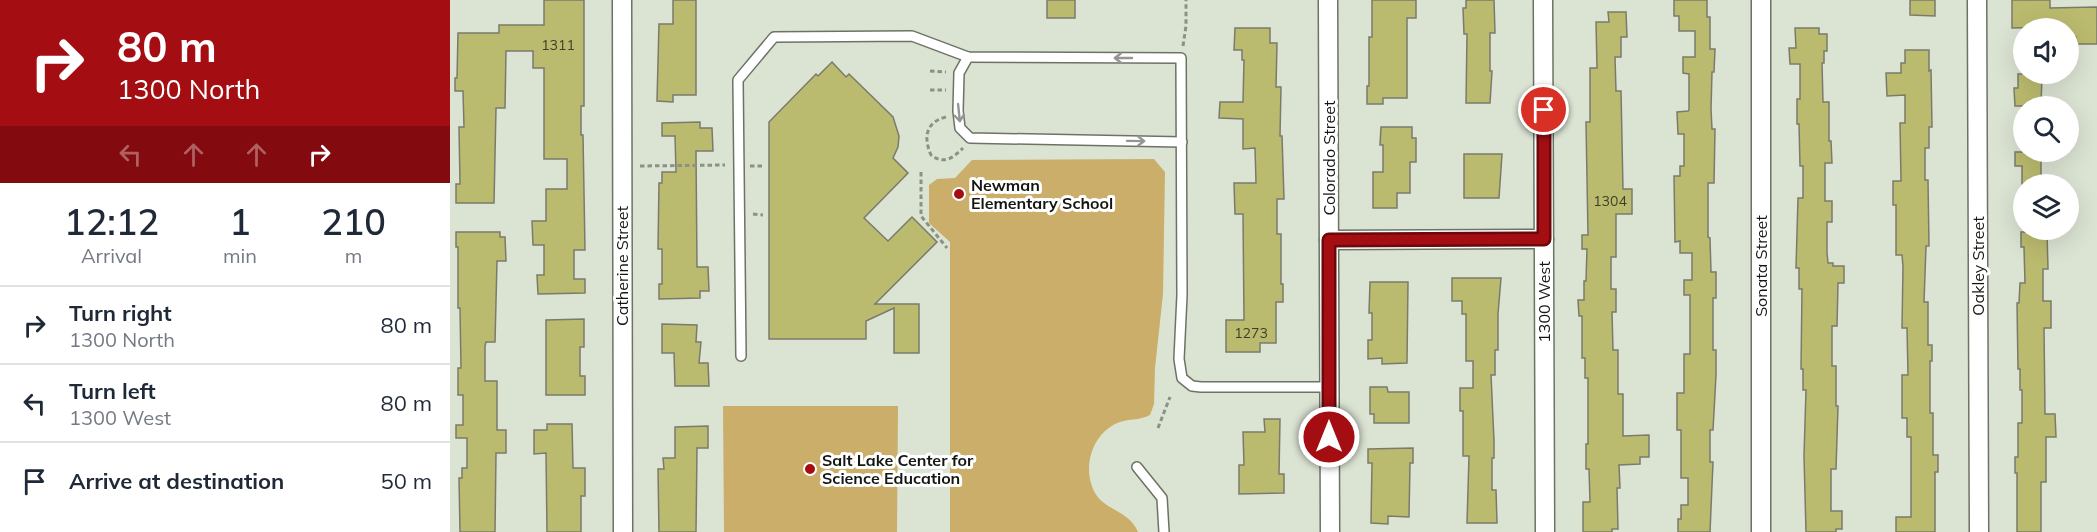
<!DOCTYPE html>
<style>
body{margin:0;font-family:Mulish,sans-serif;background:#f6f6f7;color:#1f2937;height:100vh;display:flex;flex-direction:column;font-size:22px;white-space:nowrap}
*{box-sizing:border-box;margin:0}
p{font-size:20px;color:#747a83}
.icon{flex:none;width:33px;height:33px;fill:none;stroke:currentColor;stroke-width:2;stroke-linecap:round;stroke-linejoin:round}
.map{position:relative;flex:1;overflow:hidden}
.drawer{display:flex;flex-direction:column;background:#fff;width:450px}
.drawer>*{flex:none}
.banner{background:#a40d12;color:#fff;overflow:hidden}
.controls{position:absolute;left:1563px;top:18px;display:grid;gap:12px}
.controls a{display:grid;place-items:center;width:66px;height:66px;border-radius:50%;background:#fff;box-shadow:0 6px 24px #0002;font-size:30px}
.pin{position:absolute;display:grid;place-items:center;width:51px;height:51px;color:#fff;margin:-26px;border:3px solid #fff;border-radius:50%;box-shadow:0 2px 6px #0007}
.me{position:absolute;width:66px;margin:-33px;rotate:0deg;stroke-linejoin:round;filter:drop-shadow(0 0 4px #0008)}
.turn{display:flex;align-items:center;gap:21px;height:126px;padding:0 18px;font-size:27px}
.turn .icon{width:78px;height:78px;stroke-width:2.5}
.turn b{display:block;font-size:42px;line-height:51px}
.lanes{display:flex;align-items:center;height:57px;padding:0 18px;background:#0003;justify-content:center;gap:30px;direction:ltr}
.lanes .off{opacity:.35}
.eta{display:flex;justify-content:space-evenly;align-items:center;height:102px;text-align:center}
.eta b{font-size:36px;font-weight:600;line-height:42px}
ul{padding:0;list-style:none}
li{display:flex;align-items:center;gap:18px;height:78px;padding:0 18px;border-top:2px solid #e0e1e3}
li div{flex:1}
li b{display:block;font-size:22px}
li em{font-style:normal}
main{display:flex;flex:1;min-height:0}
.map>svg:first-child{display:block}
.green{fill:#caae69}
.building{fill:#bbbb6f;stroke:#7b7b6c;stroke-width:1.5}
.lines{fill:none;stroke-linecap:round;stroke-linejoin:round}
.service-casing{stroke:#6c7365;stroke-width:12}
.minor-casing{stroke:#6c7365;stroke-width:21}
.path{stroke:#8c9186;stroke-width:3;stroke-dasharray:4.5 3;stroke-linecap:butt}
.service{stroke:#fff;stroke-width:9}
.minor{stroke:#fff;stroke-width:18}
.oneway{stroke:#959694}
.route-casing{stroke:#6b080c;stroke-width:15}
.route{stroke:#a40d12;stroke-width:10}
.poi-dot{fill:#a40d12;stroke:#fff;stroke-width:2}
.labels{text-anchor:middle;stroke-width:6;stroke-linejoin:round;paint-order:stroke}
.number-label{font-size:14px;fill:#3e3f28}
.street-label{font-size:16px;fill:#141611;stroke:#fff}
.poi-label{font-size:16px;font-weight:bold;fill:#141611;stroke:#fff;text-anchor:start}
</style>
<main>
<section class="drawer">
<div class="banner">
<div class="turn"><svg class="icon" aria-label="right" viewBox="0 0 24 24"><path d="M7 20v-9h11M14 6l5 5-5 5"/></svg><div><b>80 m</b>1300 North</div></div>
<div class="lanes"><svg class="icon off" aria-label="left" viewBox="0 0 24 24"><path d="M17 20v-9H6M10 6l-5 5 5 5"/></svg><svg class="icon off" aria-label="ahead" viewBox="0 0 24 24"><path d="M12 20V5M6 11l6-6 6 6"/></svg><svg class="icon off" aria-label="ahead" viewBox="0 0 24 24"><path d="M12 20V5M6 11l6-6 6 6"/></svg><svg class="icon" aria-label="right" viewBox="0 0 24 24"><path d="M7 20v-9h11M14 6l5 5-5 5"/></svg></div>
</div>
<div class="eta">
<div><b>12:12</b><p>Arrival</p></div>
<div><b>1</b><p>min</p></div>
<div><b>210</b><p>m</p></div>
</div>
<ul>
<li><svg class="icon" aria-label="right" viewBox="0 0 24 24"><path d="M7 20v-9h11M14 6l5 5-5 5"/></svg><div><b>Turn right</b><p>1300 North</p></div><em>80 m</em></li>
<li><svg class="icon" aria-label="left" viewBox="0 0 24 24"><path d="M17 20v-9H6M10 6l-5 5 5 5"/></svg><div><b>Turn left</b><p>1300 West</p></div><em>80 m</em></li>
<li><svg class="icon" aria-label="arrive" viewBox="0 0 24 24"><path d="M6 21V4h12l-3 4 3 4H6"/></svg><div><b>Arrive at destination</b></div><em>50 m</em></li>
</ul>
</section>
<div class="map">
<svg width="1647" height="532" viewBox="0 0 1647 532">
<rect width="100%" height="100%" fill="#dbe3d3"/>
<g class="green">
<path d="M704,159L715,172L713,294L705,368L704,404L700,415C690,421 676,418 665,424C640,437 631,472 647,496C657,510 680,512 688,532H500V242L479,223V185L487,179L505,178L522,160Z"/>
<path d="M273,406H448L447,532H274Z"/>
</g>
<g class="building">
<path d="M94,0H134V106H131V135H133L135,250H124V279H135V293L88,294L87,275H94V245H83L82,221H96V189H117V159H94V68H83V51H56L55,108H46L44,203H6V184H10L9,127H14L13,91H5V78H7L8,33H49V25H94Z"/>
<path d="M223,0H246V95H223V102L207,101L209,24H223Z"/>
<rect x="597" y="0" width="28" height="18"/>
<path d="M922,0H966V18H957V98H933V104H917V86H919V37H922Z"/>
<path d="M1016,0H1044L1045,33H1040V71H1042L1040,103H1016L1017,34H1014L1013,8H1016Z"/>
<path d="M1224,0H1257V17H1260V49H1265L1264,72H1262L1261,109L1262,129H1265L1264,183H1258V237L1260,238L1261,272H1266V298H1263V350H1266V375L1263,430H1260V462H1263L1260,532H1228V519H1231V505H1238V478H1231V430H1227V393H1234V354H1240V295H1234V280H1242V253H1230V241L1225,242L1224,176H1230V166H1234V134H1228L1227,112L1238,111L1239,110V74L1233,73V57H1245V31H1229V16H1224Z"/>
<path d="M1460,0H1485V16L1460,15Z"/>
<path d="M1562,0H1600V8L1647,7V44H1627L1626,37H1618V28L1616,27L1562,28Z"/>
<path d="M1158,12H1176L1177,37H1171V57H1165L1166,91H1171L1173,189H1182V214H1166V257H1161V289H1166V312H1162L1163,350H1168V394H1173V436L1199,435V457H1190V464L1169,465L1170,488H1167L1168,529H1162V532H1133V502H1140L1139,469H1136V444H1138V378H1135V358H1132V316H1129L1128,300H1134V281H1136L1137,249H1132V235H1138L1136,122H1140V68H1147L1146,22H1159Z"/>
<path d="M785,28H820V43H827L826,87H831L830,136H832L834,199H827V234H831V284H833V302H826V343H810V352H776V320H794L793,214H785L784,183H806L805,148L793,149V119L769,118L770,102H793L794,60H792V50H784Z"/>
<path d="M1345,28H1369V34H1377V51H1374V63H1372L1373,102H1379V141H1381L1382,163H1375V201H1382V222H1377V253L1378,263H1383V266H1394V283H1388L1387,326H1382V366H1386V406H1388L1386,469H1381V511H1392V529H1386V532H1356L1354,456L1356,390H1353V369H1351L1352,289H1349V268H1346L1348,198H1353V166H1350L1349,124H1347V99H1350V64H1340L1339,48H1346Z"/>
<path d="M1455,50H1479V71L1481,70L1482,127H1479V148H1475V180H1478L1479,246H1476L1474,302H1478V345H1482V361H1480V413H1483V455H1488V472H1485V532H1446V517H1461V437H1457V418H1452V375H1458L1457,328H1452L1453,267L1452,255H1446V205H1443V181H1451L1450,123H1455V95L1437,96L1436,73H1451V63H1455Z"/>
<path d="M382,62L396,77L399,74L443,117L449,136L448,147L443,158L458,173L414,218L438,241L462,217L487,242L425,304H469V353H444V308L416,321V339H319V122L366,74L368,76Z"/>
<path d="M1568,74H1592L1591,106H1565L1564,88H1568Z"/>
<path d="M250,122V128H262L263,151H246L247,267H258L259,291H250V298L209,299V284H212V249H208L209,183H212V172H226L225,136H212V123Z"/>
<path d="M931,127H962V138H966V162H960V193H947V208H923V172H933V145H930Z"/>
<path d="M1565,152H1591V184H1572V166H1565Z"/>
<path d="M1014,154H1052L1049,198H1014Z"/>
<path d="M6,232H50V237H55L56,261H47L45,342H36L35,346V381H47V430H56V453H46L45,532H10L9,478H12V468H17V438H6V425H13V395H8V368H11L10,308H8V247H6Z"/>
<path d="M1571,232H1597L1598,269H1593V301H1601V328H1594L1595,414H1605L1606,437H1596V482H1591V532H1567V473H1565V457H1568V423H1572V390H1570V369H1568L1567,303H1569L1570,283H1575L1574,247H1571Z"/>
<path d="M1002,278H1051L1048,314V350H1045V375H1041L1044,441V458H1042V490H1046L1047,523H1017L1019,456H1013V411H1010V388H1023V361H1016V314H1012V301H1002Z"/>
<path d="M920,282H958L957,363L932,364V358L918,359V340H922V313H919Z"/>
<path d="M134,319V347H130V376H135V395H96V320Z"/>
<path d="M212,324L247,325L246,342H251L249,363H258L259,386H225L224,353H212Z"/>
<path d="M920,387H937L938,392H959V423H924V414H920Z"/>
<path d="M814,419H830L829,474H834V493L789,494V465H794L793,432H815Z"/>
<path d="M97,424H122L123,468H135V496H131V532H97L96,453L84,454V430H97Z"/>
<path d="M258,426V448H247L246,532H209L208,469H214L213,458H225V427Z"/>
<path d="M963,448V463H960L959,517L938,516V524L921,523L922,463H918V449Z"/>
</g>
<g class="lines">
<defs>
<g id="service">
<path d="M518,57L509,73L508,111L510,128L520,138L732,142"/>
<path d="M291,356L288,80L324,37L462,36L518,57L731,58L732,295L729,359L732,378L742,386L751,387H879"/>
<path d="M687,467L712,498L714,532"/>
</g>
<g id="minor">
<path d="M172,0L173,532"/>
<path d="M878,0L880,532"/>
<path d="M1093,0L1095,532"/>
<path d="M1311,0V532"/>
<path d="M1527,0L1529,532"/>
<path d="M879,240L1094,239"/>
</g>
</defs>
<use href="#service" class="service-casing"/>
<use href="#minor" class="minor-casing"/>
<g class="path">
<path d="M733,46L736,26V0"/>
<path d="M480,71L496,72"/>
<path d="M480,90H496"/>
<path d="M496,117C476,122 473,137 481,155C494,165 503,158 513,148"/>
<path d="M190,166L275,165"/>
<path d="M300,166H312"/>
<path d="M471,172V216L497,248"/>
<path d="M303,214L313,215"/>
<path d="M708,428L720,397"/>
</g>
<use href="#service" class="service"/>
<use href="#minor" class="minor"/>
</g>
<defs><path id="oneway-shaft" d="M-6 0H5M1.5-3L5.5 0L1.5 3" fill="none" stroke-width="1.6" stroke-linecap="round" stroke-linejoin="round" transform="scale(1.5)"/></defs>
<g class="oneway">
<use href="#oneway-shaft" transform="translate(673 58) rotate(-180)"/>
<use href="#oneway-shaft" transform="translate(509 113) rotate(84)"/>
<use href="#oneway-shaft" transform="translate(686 141) rotate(1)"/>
</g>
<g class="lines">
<defs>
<path id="route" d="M879,437V240L1094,239V110"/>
</defs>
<use href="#route" class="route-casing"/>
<use href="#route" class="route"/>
</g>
<g class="poi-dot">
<circle cx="509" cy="194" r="6"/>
<circle cx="360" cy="469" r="6"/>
</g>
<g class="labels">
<g class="number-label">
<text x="108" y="50">1311</text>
<text x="1160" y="206">1304</text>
<text x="801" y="338">1273</text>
</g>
<g class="street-label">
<text transform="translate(879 158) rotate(-90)" y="6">Colorado Street</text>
<text transform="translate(172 266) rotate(-90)" y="6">Catherine Street</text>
<text transform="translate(1311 266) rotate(-90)" y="6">Sonata Street</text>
<text transform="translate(1528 266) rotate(-90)" y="6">Oakley Street</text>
<text transform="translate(1094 302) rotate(-90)" y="6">1300 West</text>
</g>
<g class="poi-label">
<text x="521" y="191">Newman<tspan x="521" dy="18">Elementary School</tspan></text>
<text x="372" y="466">Salt Lake Center for<tspan x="372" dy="18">Science Education</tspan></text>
</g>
</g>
</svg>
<div class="controls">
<a><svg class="icon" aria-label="sound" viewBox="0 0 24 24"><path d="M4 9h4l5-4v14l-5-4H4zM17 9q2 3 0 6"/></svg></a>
<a><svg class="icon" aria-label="search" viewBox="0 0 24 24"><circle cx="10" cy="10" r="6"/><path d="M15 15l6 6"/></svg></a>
<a><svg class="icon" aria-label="layers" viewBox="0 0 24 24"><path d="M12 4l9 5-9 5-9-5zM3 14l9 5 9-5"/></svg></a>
</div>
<div class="pin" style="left:1094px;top:110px;background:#d93025"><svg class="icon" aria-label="arrive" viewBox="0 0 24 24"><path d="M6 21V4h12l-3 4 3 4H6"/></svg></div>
<svg class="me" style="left:879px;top:437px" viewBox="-20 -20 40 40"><circle r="17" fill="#a40d12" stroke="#fff" stroke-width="3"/><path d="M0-11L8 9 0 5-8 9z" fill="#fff"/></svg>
</div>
</main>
